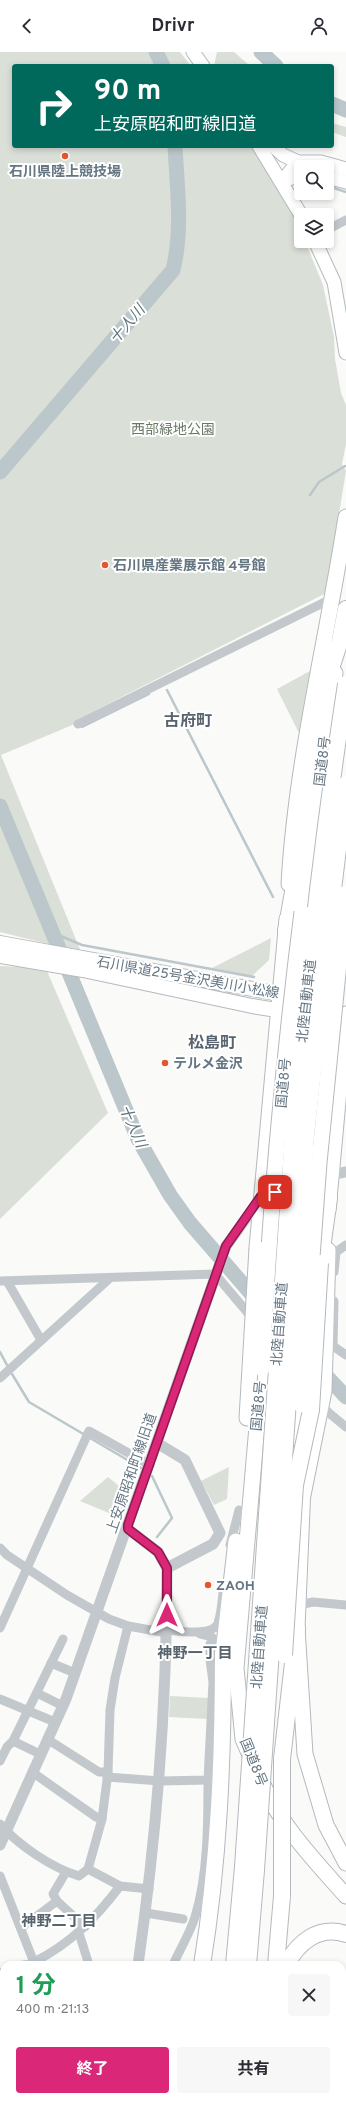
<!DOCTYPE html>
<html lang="ja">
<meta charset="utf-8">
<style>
body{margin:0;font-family:Overpass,"Noto Sans JP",sans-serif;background:#f7f7f7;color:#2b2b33;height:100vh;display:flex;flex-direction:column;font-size:15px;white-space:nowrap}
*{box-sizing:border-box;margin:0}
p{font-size:13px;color:#7c7c81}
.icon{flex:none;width:22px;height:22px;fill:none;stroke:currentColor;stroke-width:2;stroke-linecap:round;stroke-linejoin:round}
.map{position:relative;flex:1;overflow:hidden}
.drawer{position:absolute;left:0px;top:1909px;width:346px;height:140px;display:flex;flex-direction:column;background:#fff;border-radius:12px 12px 0 0;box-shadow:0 2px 6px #0003}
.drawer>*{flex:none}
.banner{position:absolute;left:12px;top:12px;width:322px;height:84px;border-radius:4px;box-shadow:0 2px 6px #0003;background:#00695c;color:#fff;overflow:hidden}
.controls{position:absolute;left:294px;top:108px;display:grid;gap:8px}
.controls a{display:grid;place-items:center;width:40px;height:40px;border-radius:4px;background:#fff;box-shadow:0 2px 6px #0003;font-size:20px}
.pin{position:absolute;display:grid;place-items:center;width:34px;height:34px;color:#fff;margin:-17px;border-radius:8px;box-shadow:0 2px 6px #0006}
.me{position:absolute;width:44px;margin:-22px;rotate:0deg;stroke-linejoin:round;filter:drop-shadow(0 0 3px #0008)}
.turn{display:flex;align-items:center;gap:14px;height:84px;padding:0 16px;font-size:18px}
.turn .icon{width:52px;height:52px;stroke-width:2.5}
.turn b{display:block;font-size:28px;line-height:34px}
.round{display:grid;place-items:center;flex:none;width:42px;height:42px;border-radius:4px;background:#f7f7f7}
.overview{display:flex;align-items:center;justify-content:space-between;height:68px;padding:0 16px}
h1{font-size:24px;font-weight:700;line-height:30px;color:#1e9e55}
.button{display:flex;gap:8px;margin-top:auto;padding:8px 16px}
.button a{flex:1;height:46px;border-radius:4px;background:#db2777;color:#fff;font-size:16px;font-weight:700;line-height:46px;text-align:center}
.button a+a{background:#f7f7f7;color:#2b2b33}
header{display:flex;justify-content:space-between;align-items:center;height:52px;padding:0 16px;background:#fff;font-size:18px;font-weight:700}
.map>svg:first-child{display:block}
.green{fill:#dadfd7}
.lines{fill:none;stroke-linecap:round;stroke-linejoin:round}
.stream{stroke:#bbc7cb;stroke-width:2.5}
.river{stroke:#bbc7cb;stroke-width:15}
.secondary-casing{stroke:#b3babf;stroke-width:15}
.primary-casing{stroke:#b5babe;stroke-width:16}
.trunk-casing{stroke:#b4b9bd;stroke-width:17}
.motorway-casing{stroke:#b4b9bd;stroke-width:18}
.minor{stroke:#c3c8cc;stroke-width:9}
.tertiary{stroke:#c3c8cc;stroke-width:11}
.secondary{stroke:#fff;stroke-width:13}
.primary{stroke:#fff;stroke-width:14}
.trunk{stroke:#fff;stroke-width:15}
.motorway{stroke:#fff;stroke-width:16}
.trunk-bridge-casing{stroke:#b4b9bd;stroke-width:17;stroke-linecap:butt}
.motorway-bridge-casing{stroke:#b4b9bd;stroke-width:18;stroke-linecap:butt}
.trunk-bridge{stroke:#fff;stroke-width:15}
.motorway-bridge{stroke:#fff;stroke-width:16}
.route-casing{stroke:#8e194d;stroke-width:10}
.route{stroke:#db2777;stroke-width:7}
.poi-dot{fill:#e4572e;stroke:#fff;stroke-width:1.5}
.labels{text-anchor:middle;stroke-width:4;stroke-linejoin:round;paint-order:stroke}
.poi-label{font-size:14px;font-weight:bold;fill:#657683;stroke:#fff;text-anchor:start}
.park-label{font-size:14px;fill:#687a64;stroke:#fff}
.street-label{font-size:14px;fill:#657683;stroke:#fff}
.water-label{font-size:15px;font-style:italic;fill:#60757c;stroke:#fff}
.neighbourhood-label{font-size:15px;font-weight:bold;fill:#57646e;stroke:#fff}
.quarter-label{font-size:16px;font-weight:bold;fill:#57646e;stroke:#fff}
</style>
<header><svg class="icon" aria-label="back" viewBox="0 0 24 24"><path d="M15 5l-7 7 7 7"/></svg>Drivr<svg class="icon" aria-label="person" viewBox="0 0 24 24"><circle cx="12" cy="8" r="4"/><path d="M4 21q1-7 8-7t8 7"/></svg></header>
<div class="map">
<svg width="346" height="2049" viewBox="0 0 346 2049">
<rect width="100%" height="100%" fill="#fafaf8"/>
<g class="green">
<path d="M0,0H180L191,14H14V94H252C265,112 301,168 301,189H305L323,233L334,285L335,307L341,341L346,353V392L342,412L346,419L326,541L76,668L77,671L1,703L81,900L0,880Z"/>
<path d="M217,0H234L250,14H214Z"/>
<path d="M332,71L346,75V85L332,80Z"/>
<path d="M310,619L299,681L277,637Z"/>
<path d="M271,886L269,908L252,924L212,916Z"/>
<path d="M0,914L23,915L47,919L108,1061L0,1167Z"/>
<path d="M229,1415L227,1447L214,1453L201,1429Z"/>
<path d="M108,1425L130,1443L121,1466L80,1449Z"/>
<path d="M170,1644L209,1646L207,1667L169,1665Z"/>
</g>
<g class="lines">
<g class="stream">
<path d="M328,134L346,140"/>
<path d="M310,443L319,430L345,414"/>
<path d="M167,638L273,845"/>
<path d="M82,675L149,642"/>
<path d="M51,880L82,893L254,925"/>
<path d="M0,1300L7,1313"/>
<path d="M12,1322L29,1350L141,1416"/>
<path d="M152,1424L172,1466L157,1485"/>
</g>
<g class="river">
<path d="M156,0L163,14"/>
<path d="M261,0L276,14"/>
<path d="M332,52L346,58"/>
<path d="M0,420L173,218C183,177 177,135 175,94"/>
<path d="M0,754L138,1087L170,1143L190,1171L261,1253"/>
<path d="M318,1315L346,1345"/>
</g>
<defs>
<g id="secondary">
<path d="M193,0L203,14"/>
<path d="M259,94L301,163"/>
<path d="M273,94L283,103L298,110"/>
<path d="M327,125L346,130"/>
<path d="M282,129L298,110H321L346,117"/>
<path d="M282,129L301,123"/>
<path d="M315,189L334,230L346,301"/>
</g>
<g id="primary">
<path d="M0,891L291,944"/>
<path d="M0,904L83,918L252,954L289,960"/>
</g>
<g id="trunk">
<path d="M289,832C296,708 327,588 346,465"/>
<path d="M302,860L335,621"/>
<path d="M328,1158L346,962"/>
<path d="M257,1196L287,867"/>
<path d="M247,1366L249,1333"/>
<path d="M300,1388L301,1353"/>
<path d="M303,1434L297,1576L305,1702L326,1773L346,1811"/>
<path d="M303,1443L324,1339L328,1198"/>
<path d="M223,1601L236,1489"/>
<path d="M252,1708L243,1687L236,1616L262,1317"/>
<path d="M261,1728C279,1772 315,1809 346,1844"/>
</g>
<g id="motorway">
<path d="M286,879L299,807L318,656L340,589L346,557"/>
<path d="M320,1211L329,1146"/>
<path d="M282,1707L297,1576"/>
<path d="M202,1913C219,1810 223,1706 223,1601"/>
<path d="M234,1913L243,1815"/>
<path d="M248,1913L256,1818"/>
<path d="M276,1913L282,1844"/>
<path d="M286,1913C298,1890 319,1873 346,1882"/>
<path d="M185,2049L186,2045"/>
<path d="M220,2049V2045"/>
<path d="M234,2049V2045"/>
<path d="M262,2049L263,2045"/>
</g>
</defs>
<use href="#secondary" class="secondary-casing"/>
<use href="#primary" class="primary-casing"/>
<use href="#trunk" class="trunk-casing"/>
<use href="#motorway" class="motorway-casing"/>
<g class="minor">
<path d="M327,178L346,168"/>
<path d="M78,672L333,546"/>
<path d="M334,1220L336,1200L346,1193"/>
<path d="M0,1229L215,1222L253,1267"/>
<path d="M7,1229L41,1288"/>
<path d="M334,1249L333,1294L346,1303"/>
<path d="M0,1326L109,1227"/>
<path d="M321,1352L329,1361L346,1375"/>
<path d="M230,1493L239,1458"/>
<path d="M0,1496L7,1503L67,1543L109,1567L128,1574L167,1581"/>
<path d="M299,1553L313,1550L346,1553"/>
<path d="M128,1574L115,1626L110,1658L108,1720L102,1767L88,1817L120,1834L149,1837"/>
<path d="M0,1576L89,1379L150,1413"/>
<path d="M167,1578C179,1579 213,1585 218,1571C222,1560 222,1545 224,1534"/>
<path d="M200,1582L212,1585L222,1600"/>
<path d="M51,1611L75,1621"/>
<path d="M37,1641L63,1654"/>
<path d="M0,1647L55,1670"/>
<path d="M47,1687L99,1720H108"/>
<path d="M13,1689L40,1702"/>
<path d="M0,1709L7,1695L13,1689L63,1587"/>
<path d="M32,1720L96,1765L102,1767"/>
<path d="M107,1725L160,1729L208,1728L213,1630L210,1608V1592"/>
<path d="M0,1772C18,1793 52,1816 79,1824L88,1817"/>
<path d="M0,1824L35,1913"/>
<path d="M57,1849L85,1875"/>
<path d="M146,1861L183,1867"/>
<path d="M21,1876L57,1849L53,1842L66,1820"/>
<path d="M79,1881L89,1913"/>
<path d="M34,1910C70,1892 96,1866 120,1834"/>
<path d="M23,1913L35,1912"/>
<path d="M173,1913C180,1897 190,1881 195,1865C208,1823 208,1771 208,1728"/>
<path d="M0,1921L4,1920"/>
<path d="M0,1994L4,2000"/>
<path d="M37,2045L39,2049"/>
<path d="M19,2049L23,2045"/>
</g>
<g class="tertiary">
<path d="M325,1124L346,1120"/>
<path d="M128,1477L158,1500L167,1516"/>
<path d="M0,1793L66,1647L226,1194L263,1143"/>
<path d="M138,1913C157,1781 167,1649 167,1516L213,1492L220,1481L185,1408L157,1391"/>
<path d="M118,2049L119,2045"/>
</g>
<use href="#secondary" class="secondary"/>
<use href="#primary" class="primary"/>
<use href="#trunk" class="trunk"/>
<use href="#motorway" class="motorway"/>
<defs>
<g id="trunk-bridge">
<path d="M262,1317C269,1164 283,1011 302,860"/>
<path d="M249,1333L257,1196"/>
<path d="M301,1353L319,1111L346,841"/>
</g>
<g id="motorway-bridge">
<path d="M284,1603L295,1433L311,1358L320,1211"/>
<path d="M243,1815L293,1082C306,932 323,782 346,632"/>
<path d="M256,1818L306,1084L328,878L346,732"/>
<path d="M282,1844V1707"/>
</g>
</defs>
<use href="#trunk-bridge" class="trunk-bridge-casing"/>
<use href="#motorway-bridge" class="motorway-bridge-casing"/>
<use href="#trunk-bridge" class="trunk-bridge"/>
<use href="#motorway-bridge" class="motorway-bridge"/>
</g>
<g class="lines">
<defs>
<path id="route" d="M167,1563V1516L158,1500L128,1477V1473L226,1194L261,1144L275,1140"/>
</defs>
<use href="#route" class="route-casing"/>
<use href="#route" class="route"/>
</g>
<g class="poi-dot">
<circle cx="65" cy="104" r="4"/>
<circle cx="105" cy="513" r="4"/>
<circle cx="165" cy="1011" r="4"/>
<circle cx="208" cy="1533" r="4"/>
</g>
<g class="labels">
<g class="poi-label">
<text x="65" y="124" text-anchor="middle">石川県陸上競技場</text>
<text x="113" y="518">石川県産業展示館 4号館</text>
<text x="173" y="1016">テルメ金沢</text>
<text x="216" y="1538">ZAOH</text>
</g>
<g class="park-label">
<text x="173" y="382">西部緑地公園</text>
</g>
<g class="street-label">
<text transform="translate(322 709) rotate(-83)" y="5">国道8号</text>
<text transform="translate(188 925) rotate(10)" y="5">石川県道25号金沢美川小松線</text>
<text transform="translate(306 949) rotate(-84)" y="5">北陸自動車道</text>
<text transform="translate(283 1031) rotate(-85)" y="5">国道8号</text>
<text transform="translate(279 1272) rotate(-86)" y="5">北陸自動車道</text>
<text transform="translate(258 1354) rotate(-85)" y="5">国道8号</text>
<text transform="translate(131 1421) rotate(-71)" y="5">上安原昭和町線旧道</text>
<text transform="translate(259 1595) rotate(-86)" y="5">北陸自動車道</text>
<text transform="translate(254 1710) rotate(68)" y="5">国道8号</text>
</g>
<g class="water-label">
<text transform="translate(127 272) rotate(-50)" y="5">十人川</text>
<text transform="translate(133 1074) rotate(66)" y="5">十人川</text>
</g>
<g class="neighbourhood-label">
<text x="195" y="1606">神野一丁目</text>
<text x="59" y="1874">神野二丁目</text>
</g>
<g class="quarter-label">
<text x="188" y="674">古府町</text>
<text x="212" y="996">松島町</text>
</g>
</g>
</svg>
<div class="controls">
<a><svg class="icon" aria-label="search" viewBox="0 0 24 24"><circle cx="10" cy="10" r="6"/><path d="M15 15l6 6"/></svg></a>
<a><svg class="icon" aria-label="layers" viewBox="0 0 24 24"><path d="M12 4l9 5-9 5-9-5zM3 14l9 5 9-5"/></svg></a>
</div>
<div class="pin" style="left:275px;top:1140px;background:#d93025"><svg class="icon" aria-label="arrive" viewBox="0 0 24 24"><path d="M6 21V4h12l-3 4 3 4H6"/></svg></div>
<svg class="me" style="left:167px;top:1563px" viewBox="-20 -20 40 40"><path d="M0-17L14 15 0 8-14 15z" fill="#db2777" stroke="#fff" stroke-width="4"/></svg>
<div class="banner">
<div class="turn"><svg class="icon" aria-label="right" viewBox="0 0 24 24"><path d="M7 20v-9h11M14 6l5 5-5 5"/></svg><div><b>90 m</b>上安原昭和町線旧道</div></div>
</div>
<section class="drawer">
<div class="overview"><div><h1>1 分</h1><p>400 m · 21:13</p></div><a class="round"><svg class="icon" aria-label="close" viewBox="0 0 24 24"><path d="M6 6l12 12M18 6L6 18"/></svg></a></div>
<div class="button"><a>終了</a><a>共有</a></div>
</section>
</div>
